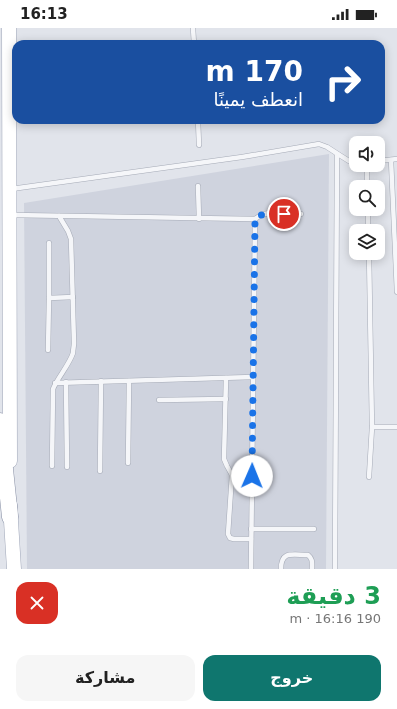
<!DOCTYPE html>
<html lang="ar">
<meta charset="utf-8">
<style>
body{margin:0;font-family:"DejaVu Sans","Noto Naskh Arabic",sans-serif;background:#f6f6f6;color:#222;direction:rtl;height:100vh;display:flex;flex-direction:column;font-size:15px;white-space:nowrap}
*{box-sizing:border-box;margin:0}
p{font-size:13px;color:#767676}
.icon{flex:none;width:22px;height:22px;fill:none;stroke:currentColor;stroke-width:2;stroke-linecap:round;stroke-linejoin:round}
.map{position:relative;height:541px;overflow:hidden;direction:ltr}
.sheet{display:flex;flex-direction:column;background:#fff;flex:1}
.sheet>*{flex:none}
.top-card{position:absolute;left:12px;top:12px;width:373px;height:84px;border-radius:12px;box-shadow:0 2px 10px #0003;direction:rtl;background:#1a4fa0;color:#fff;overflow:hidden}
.buttons{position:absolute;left:349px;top:108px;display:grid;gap:8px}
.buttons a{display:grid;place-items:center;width:36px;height:36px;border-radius:8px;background:#fff;box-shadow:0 2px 10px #0003;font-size:20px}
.pin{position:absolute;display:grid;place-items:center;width:34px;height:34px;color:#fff;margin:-17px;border:2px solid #fff;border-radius:50%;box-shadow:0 1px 4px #0007}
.me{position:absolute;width:44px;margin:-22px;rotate:1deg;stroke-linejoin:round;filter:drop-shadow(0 0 3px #0008)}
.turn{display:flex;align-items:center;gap:14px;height:84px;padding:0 16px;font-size:18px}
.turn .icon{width:52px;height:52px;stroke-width:2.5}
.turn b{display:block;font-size:28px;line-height:34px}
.round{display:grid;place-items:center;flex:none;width:42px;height:42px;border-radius:12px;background:#f6f6f6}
.head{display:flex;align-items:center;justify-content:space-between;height:68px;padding:0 16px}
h1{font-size:24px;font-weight:600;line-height:30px;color:#1e9e55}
.action{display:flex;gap:8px;margin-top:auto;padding:8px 16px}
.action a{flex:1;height:46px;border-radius:12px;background:#0f766e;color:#fff;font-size:16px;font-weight:600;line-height:46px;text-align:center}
.action a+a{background:#f6f6f6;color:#222}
.status{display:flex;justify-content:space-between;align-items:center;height:28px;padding:0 20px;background:#fff;direction:ltr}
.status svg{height:11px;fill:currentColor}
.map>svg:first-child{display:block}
.built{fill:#cfd3de}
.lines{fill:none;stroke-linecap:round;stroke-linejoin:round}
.lane-casing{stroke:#a5aab6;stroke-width:5.5}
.primary-casing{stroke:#9fa6b8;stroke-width:15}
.highway-casing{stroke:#878fa4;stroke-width:17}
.lane{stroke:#f5f6f9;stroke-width:4.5}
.primary{stroke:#fff;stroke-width:14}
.highway{stroke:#fff;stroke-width:16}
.route{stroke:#1a73e8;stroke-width:7;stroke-dasharray:0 12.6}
</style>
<div class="status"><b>16:13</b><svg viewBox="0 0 49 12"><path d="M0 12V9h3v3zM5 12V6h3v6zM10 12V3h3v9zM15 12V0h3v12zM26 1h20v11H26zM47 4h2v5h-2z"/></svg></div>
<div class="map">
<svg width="397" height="541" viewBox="0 0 397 541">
<rect width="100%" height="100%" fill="#e1e4eb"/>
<path class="built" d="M329,126L326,541H27L24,175Z"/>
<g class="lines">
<defs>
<g id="lane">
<path d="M193,0L194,16"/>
<path d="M198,92L199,117"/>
<path d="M391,132L397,264"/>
<path d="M378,133L397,131"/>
<path d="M367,137V159"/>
<path d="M198,158L199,191"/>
<path d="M11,161L242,129L319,116L327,119L341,128L349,133L356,134"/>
<path d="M368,181V203"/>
<path d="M12,187L255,191L251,541"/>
<path d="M255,191L261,187L269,185L301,186"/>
<path d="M369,225L372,399L369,449"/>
<path d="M49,270L73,269"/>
<path d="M48,322L49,270V215"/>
<path d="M226,350L224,431L227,438L232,447L252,448"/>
<path d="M66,354L67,439"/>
<path d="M55,355L253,349"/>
<path d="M159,372L226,371"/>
<path d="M372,399H397"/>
<path d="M128,435L129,353"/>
<path d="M52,438L53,361C58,349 69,337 73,325C73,322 74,318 74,315L71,211L68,203L59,188"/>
<path d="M100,443L101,353"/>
<path d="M232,447L228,506L230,510L234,511H251"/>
<path d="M251,501H314"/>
<path d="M281,541C281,522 293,527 308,527C313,531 312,535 312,541"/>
<path d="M335,541L337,126"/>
</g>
<g id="primary">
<path d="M9,0L10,433"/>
<path d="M10,477L14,541"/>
</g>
<path id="highway" d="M0,393L10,489"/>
</defs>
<use href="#lane" class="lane-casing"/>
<use href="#primary" class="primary-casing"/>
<use href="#highway" class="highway-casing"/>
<use href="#lane" class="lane"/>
<use href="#primary" class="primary"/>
<use href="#highway" class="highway"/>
</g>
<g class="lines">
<path class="route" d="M252,448L255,191C265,183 272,185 284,186"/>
</g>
</svg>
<div class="buttons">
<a><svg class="icon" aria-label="sound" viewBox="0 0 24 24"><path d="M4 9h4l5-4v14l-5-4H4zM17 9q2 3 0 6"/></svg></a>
<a><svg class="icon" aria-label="search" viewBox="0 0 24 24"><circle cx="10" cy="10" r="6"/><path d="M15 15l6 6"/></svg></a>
<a><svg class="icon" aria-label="layers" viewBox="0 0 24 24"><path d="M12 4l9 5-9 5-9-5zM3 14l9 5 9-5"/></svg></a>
</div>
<div class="pin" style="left:284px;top:186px;background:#d93025"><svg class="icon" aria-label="arrive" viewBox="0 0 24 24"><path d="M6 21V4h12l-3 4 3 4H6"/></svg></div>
<svg class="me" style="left:252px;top:448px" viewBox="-20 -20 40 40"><circle r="19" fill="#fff"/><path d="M0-13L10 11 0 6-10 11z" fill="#1a73e8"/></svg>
<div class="top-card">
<div class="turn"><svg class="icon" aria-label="right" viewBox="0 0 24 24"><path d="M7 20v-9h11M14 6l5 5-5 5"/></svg><div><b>170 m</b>انعطف يمينًا</div></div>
</div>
</div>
<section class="sheet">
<div class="head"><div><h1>3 دقيقة</h1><p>190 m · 16:16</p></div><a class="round" style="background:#d93025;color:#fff"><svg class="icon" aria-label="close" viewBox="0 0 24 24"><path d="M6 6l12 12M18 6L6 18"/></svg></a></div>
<div class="action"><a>خروج</a><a>مشاركة</a></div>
</section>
